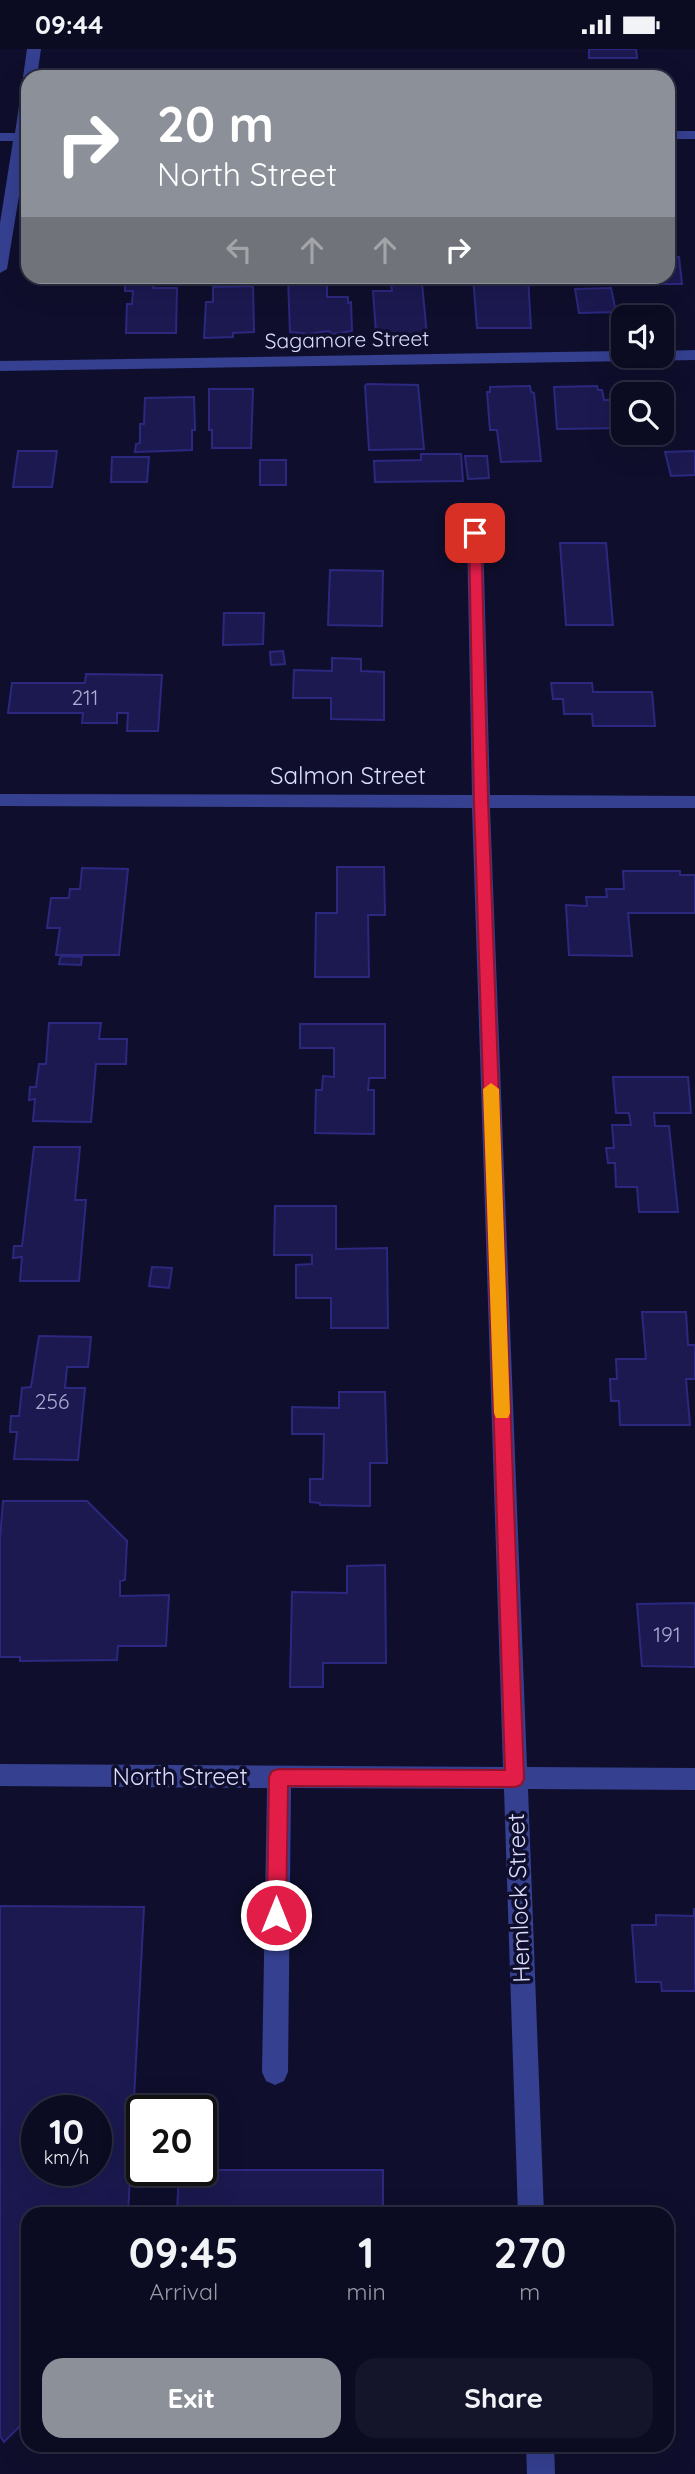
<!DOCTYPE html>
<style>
body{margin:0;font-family:Quicksand,sans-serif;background:#14142a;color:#f1f3f6;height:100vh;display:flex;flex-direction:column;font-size:26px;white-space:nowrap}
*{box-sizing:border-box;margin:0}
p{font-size:23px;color:#9a9ba5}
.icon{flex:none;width:38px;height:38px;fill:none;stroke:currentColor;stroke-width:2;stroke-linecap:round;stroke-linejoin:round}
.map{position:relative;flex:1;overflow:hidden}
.panel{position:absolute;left:21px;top:2158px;width:653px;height:245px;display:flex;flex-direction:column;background:#0b0b22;border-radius:21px;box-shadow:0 7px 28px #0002,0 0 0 2px #2b2b40}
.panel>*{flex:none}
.top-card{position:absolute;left:21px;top:21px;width:654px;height:214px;border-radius:21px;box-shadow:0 7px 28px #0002,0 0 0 2px #2b2b40;background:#8c9099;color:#fff;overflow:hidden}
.fabs{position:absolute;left:611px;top:256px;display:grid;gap:14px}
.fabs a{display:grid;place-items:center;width:63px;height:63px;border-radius:14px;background:#0b0b22;box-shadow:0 7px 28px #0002,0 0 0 2px #2b2b40;font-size:35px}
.speed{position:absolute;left:21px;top:2046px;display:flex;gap:14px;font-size:35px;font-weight:700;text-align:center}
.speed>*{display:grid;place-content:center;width:91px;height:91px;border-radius:50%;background:#0b0b22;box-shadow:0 7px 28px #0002,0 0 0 2px #2b2b40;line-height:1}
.speed small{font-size:18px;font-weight:400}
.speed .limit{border:4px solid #111;border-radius:10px;background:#fff;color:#111}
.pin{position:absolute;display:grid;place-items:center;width:60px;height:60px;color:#fff;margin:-30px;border-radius:14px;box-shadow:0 4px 10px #0006}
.me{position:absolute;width:77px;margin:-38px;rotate:0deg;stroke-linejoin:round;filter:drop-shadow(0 0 5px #0008)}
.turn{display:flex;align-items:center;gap:24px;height:147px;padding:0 21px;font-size:32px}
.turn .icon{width:91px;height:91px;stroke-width:2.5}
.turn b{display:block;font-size:49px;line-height:60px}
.lanes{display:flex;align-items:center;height:66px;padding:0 21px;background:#0003;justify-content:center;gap:35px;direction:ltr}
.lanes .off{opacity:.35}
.eta{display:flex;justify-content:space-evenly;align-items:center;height:119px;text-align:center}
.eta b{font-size:42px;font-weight:700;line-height:49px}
.action{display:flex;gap:14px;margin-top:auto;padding:14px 21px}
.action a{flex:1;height:80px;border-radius:21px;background:#8c9099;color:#fff;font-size:28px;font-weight:700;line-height:80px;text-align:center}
.action a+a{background:#14142a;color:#f1f3f6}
.status{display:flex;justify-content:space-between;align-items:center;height:49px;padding:0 35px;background:#0b0b22;direction:ltr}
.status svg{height:19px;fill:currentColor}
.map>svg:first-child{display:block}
.building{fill:#1b1950;stroke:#2c287f;stroke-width:2;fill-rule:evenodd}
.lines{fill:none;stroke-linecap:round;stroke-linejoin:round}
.minor{fill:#354091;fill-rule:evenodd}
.route{fill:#e11d48;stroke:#92132f;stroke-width:2}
.slow{fill:#f59e0b}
.labels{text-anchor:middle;stroke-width:7;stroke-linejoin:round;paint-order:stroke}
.far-street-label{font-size:21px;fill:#dbddff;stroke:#0f0f2d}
.number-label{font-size:21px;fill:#abacd3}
.street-label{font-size:24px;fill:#dbddff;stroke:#0f0f2d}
</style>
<div class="status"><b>09:44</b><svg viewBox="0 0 49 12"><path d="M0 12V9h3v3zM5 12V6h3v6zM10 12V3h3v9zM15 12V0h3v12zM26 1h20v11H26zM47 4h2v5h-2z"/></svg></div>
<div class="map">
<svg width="695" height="2425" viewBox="0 0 695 2425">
<rect width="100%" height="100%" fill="#0f0f2d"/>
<g class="building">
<path d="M589,0H636L637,9H589Z"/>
<path d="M371,20H381V25H410L411,28H338V25H371Z"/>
<path d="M560,20L644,21L645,28H560Z"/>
<rect x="102" y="23" width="41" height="5"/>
<path d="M668,207L679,208L682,235H607L606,228H668Z"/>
<path d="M333,228H366V231L333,232Z"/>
<path d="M473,228H528L531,279H477Z"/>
<path d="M125,229H153V239H177L176,284H126L127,255H132L133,242H125Z"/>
<path d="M288,229H327V248H348V254L351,253L352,282L333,285L328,282L309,285L290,283Z"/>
<path d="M422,234L427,287H392V284H376L373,242H392L391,235Z"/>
<path d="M253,237L254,283L233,284V288L204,289L206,253H213V238Z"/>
<path d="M611,239L616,263L579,264L575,240Z"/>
<path d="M367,335L418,336L424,400L369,401L365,337Z"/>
<path d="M530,337L531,343L534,344L541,412L501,413L497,381H490L487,343H490V338Z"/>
<path d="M597,337L598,341H602L604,351H621L623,379L557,380L554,338Z"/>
<path d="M209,340H253L251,399H212V381H209Z"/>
<path d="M194,348L195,381H192V401L135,403L136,395L140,394V375H144L145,349Z"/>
<path d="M18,402H57L52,438H13Z"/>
<path d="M695,402V426L671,427L665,403Z"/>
<path d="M421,405H461L463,432L375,433L374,412L421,411Z"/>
<path d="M465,407H487L489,429L468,430Z"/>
<path d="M112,408H149L147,433H111Z"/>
<rect x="260" y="411" width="26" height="25"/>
<path d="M560,494H606L613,576H566Z"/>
<path d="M330,521L383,522L382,577L328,576Z"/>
<path d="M224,564H264L263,595L223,596Z"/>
<path d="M283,602L285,615L271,616L270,603Z"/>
<path d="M332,609L361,610V622L384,623V671L331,670V649H293L294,621L332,622Z"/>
<path d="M86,625L162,626L158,682H127L128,664H117V674H82L83,664H8L12,634H85Z"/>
<path d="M551,634H592L593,643H652L655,677H593L592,665H564L563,650H553Z"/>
<path d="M337,818H384L385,866H368L369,928H315L316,864H337Z"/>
<path d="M82,819L128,820L119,906H56L60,879H47L51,849H69L70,840H80Z"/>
<path d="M623,822H680V826H695V864H628L632,907L569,906L566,856L587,857L586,848H607L606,840H624Z"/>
<path d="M61,907L82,908L81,916L59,915Z"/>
<path d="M49,974H101L99,990H127L126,1015H96L91,1073L33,1072L35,1050L29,1051L30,1038H36L39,1015H46Z"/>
<path d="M300,975H385V1029H369L368,1041H374V1085L315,1084L316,1041H322L323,1027L334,1028V999H300Z"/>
<path d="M613,1028H688L691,1064H654L655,1077H669L678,1163H639L637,1138H616L615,1114H608L606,1099H614L612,1076H631L629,1064H616Z"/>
<path d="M34,1098H80L75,1151H86L79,1232H20L22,1208L13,1209L14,1197H22Z"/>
<path d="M275,1157H336V1200L387,1199L388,1279H331V1249H296V1216L312,1215V1206H274Z"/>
<path d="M152,1218L172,1219L169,1239L149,1237Z"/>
<path d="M642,1263H686L688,1296H695V1330H686L690,1376H620L619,1352H611L610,1330H617L616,1310H646Z"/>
<path d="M39,1287L91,1288L88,1318H67L65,1339H85L78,1411L14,1410L17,1383H10L11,1367H19L22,1339L31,1338Z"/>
<path d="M339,1343H385L387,1414H370V1457L320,1456V1454L310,1453V1430H323L324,1385H292V1358L339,1359Z"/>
<path d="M3,1452H87L127,1492L125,1531L120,1532V1547L169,1546L166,1597H118L117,1611L20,1612V1608H0V1490Z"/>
<path d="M385,1516L386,1614H323V1638H290L292,1543L347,1544V1517Z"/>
<path d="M695,1554V1618L642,1617L637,1555Z"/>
<path d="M0,1857L144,1858L128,2165H28V2369L4,2393L0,2387ZM37,2062H96V2121H37Z"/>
<path d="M694,1860H695V1942H662L661,1933H636L632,1876H656V1866L694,1867Z"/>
<path d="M179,2121H383V2165H177Z"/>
</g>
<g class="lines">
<g class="minor">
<path d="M27,0H41L37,28H28V32L23,28Z"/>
<path d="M28,40V92L7,220L0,224V174L13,92H0V84H15L21,44Z"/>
<rect x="668" y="82" width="27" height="8"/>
<path d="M695,301V311L0,322V312L623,302V306H662V302Z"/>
<path d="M475,479L483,484L490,746L695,747V759H490L527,1718L695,1719V1741L528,1740L544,2165H518L504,1740L291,1739L288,2023L284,2032L275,2036L266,2032L262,2023L267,1739L0,1737V1715L503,1718L472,759L0,757V745L472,746L467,484Z"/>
<path d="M526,2396H554L555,2425H527Z"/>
</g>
</g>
<path class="route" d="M475,480L481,484L488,751L524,1730L521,1736L515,1738L288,1737L286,1866L283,1873L276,1875L270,1873L267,1866L269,1728L272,1722L279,1720L505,1721L474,751L469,484Z"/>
<path class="slow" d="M491,1034L499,1040L510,1364L508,1369H496L494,1364L483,1040Z"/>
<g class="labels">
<g class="far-street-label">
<text transform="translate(347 291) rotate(-1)" y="7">Sagamore Street</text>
</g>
<g class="number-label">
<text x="85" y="656">211</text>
<text x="52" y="1360">256</text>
<text x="667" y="1593">191</text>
</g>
<g class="street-label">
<text x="348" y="735">Salmon Street</text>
<text x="180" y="1736">North Street</text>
<text transform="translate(519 1849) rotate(-92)" y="8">Hemlock Street</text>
</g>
</g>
</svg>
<div class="fabs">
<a><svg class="icon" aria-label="sound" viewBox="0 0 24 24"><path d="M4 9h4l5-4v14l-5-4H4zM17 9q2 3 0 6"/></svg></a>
<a><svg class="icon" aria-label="search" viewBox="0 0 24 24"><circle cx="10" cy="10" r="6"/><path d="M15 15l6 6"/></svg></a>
</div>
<div class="speed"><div>10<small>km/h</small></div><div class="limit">20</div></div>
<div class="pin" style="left:475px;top:484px;background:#d93025"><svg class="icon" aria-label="arrive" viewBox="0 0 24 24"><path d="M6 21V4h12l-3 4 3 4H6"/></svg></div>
<svg class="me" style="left:276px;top:1866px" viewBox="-20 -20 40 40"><circle r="17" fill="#e11d48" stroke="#fff" stroke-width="3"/><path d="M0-11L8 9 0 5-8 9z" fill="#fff"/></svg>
<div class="top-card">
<div class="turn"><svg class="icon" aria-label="right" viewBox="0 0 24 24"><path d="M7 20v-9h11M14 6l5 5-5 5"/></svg><div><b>20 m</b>North Street</div></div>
<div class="lanes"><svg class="icon off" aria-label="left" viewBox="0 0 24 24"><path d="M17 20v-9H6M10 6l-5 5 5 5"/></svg><svg class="icon off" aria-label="ahead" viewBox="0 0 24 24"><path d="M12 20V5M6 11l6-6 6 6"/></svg><svg class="icon off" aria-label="ahead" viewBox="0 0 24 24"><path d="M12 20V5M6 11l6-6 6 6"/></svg><svg class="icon" aria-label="right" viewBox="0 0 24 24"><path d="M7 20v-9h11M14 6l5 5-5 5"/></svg></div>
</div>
<section class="panel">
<div class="eta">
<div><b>09:45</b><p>Arrival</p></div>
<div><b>1</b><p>min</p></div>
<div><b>270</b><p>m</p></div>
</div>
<div class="action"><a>Exit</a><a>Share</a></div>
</section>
</div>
